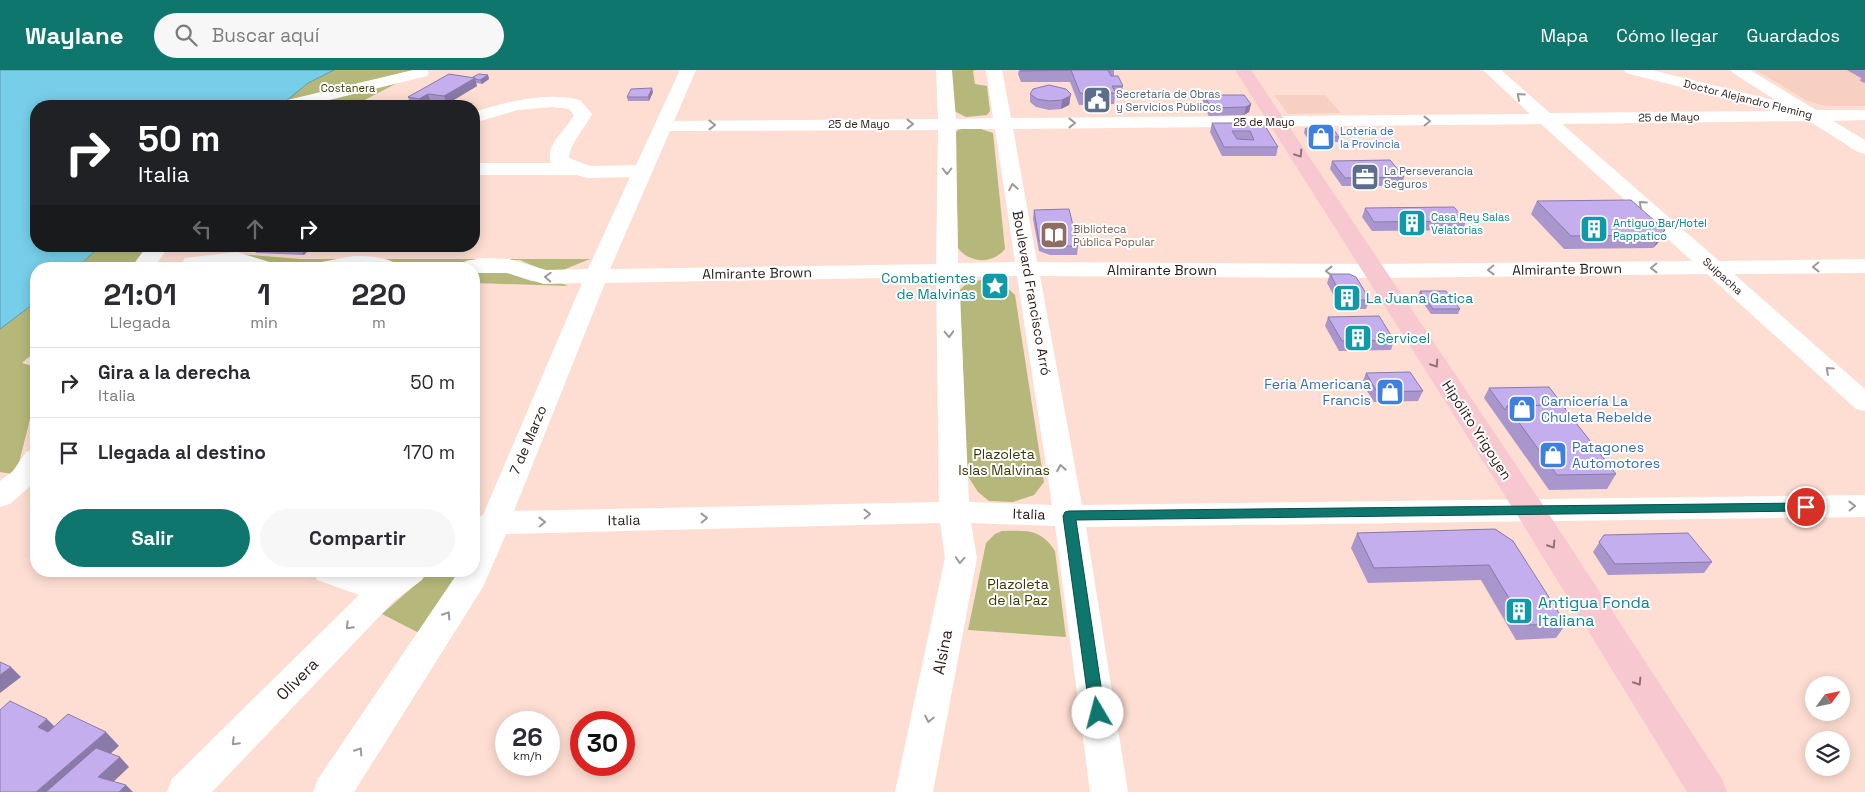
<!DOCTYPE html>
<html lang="es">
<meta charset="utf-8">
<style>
body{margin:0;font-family:"Space Grotesk",sans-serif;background:#f7f7f7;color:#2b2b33;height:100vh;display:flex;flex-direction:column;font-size:19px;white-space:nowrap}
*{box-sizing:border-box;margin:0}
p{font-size:16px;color:#7c7c81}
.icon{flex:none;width:28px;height:28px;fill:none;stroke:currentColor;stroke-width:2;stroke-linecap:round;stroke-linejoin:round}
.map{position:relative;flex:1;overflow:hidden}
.drawer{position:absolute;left:30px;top:192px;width:450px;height:315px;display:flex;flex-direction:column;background:#fff;border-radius:20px;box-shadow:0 2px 12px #0003}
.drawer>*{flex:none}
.banner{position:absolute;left:30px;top:30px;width:450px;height:152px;border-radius:20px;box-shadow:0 2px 12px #0003;background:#202124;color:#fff;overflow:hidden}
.needle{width:32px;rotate:57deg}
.tools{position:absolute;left:1805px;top:606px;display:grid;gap:10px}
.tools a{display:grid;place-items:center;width:45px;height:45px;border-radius:50%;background:#fff;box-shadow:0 2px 12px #0003;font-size:25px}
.speed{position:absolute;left:495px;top:641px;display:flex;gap:10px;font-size:25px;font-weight:700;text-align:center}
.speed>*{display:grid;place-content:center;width:65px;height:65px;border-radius:50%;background:#fff;box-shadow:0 2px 12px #0003;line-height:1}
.speed small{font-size:12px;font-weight:400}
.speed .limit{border:8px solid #d22;background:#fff;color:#111}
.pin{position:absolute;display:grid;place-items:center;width:42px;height:42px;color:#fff;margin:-21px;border:2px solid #fff;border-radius:50%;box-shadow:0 1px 5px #0007}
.me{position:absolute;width:55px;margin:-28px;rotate:352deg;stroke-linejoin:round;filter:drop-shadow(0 0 4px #0008)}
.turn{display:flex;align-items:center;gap:18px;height:105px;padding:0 25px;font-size:22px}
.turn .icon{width:65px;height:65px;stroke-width:2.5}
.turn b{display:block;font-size:35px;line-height:42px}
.lanes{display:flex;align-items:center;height:48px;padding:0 25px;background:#0003;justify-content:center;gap:25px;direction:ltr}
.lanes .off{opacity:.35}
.eta{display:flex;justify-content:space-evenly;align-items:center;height:85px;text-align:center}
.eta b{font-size:30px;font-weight:800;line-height:35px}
.primary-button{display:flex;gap:10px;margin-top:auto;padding:10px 25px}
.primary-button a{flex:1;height:58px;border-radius:30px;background:#0f766e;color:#fff;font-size:20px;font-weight:800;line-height:58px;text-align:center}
.primary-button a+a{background:#f7f7f7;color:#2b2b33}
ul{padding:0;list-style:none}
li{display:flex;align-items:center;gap:15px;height:70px;padding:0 25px;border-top:1px solid #e1e1e2}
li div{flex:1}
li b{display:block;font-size:19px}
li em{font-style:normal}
header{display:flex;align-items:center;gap:30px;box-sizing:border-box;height:70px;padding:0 25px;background:#0f766e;color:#fff}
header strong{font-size:24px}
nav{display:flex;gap:28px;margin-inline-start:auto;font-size:18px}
.search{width:350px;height:45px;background:#f7f7f7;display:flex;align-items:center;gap:12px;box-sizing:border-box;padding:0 18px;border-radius:28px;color:#7c7c81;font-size:19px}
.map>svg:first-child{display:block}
.built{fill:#f7d0c2}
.green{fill:#b5b87a}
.water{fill:#77cee8;stroke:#6098a9}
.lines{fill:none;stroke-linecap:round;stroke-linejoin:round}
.minor{fill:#fff;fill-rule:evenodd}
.major{fill:#f8c8d0;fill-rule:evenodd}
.wall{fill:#a996cd}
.shaded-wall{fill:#897aa7}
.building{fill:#c4aeee;stroke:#897aa7;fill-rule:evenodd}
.oneway{stroke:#9f9896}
.oneway2{stroke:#907273}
.route{fill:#0f766e;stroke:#0a4d48}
.labels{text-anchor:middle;stroke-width:4;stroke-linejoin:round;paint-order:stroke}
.far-park-label{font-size:11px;fill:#3a3b02;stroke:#fff}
.far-service-label{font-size:11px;fill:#4e5e75;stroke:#fff;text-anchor:start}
.far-street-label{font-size:11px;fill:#291b16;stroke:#fff}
.far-shop-label{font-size:11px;fill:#366cbe;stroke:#fff;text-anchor:start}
.far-culture-label{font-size:11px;fill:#0d838f;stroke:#fff;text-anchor:start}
.far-education-label{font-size:11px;fill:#785e54;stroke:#fff;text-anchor:start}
.street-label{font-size:14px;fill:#291b16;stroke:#fff}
.culture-label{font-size:14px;fill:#0d838f;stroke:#fff;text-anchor:start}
.shop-label{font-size:14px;fill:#366cbe;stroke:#fff;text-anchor:start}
.park-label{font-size:14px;fill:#3a3b02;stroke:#fff}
.near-culture-label{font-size:16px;fill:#0d838f;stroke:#fff;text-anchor:start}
.near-street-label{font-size:16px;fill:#291b16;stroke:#fff}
</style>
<header>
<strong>Waylane</strong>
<div class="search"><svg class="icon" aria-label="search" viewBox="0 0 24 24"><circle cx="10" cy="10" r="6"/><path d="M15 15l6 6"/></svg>Buscar aquí</div>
<nav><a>Mapa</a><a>Cómo llegar</a><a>Guardados</a></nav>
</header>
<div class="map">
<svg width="1865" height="722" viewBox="0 0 1865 722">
<rect width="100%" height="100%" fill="#feded2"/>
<g class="built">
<path d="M1756,0H1865V36H1826L1807,31Z"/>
<path d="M1274,25H1325L1341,43L1288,44Z"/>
</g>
<g class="green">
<path d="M334,0H417L405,9L353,36H280L308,13Z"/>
<path d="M951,0H975L973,1L975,14L987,16L990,41L987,45L966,47L954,41Z"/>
<path d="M965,58H978L993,63L1005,179C993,194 970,194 958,178L955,63L958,60Z"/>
<path d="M100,176H149L132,199H76Z"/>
<path d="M239,184L300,189H590L563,200L545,201L520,190H468L462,194L442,199H406L388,190H345L291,198Z"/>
<path d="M496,199L531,211L561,213L568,216L474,213V201Z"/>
<path d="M989,209L1004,215L1015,225L1044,412L1034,425L1013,432L989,431L978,422L967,405L960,220L968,212Z"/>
<path d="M36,232V281L22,293L36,297V325L19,393L12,404L0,402V259Z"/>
<path d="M1002,461C1026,461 1040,458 1055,481L1066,567L968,560L986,473L995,464Z"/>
<path d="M431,501H461L419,563L382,544Z"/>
</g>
<path class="water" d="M0,0H334L308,13L280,36H36V176H100L76,199H36V232L0,259Z"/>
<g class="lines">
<g class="minor">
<path d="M413,0H427L429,3L427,6L305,36H276L279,32Z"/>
<path d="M680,0H696L674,51L938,49L936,0H952L956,49L993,48L986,0H1002L1011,48L1530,44L1483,0H1501L1550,43L1774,41L1626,3L1624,0H1652L1777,31L1733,3L1731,0H1750L1816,40H1865V50L1833,51L1865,70V84L1858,82L1809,51L1562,54L1719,191L1865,189V203L1734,204L1865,319V341L1856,339L1707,204L1374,208L1040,206L1082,435L1865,425V447L1086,457L1128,722H1090L1055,456L971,453L977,488L933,722H895L945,488L940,453L506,464L483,517L354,722H313L318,709L459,501H474V449L483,445L582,213L544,214L507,203H474V199H451L454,194L481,188L509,189L546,200L588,199L630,107L588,108L577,105H474V93H551C544,76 567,59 574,45L569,39L552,37L518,40L474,53V42C508,32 544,21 580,30L592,44C585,58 570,73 569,88L590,96L636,95ZM1784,35L1792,41H1778L1782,40ZM1541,54L1692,191L1374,194L1037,192L1013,59ZM956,59H995L1015,192L958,193ZM938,60L936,194L610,199L670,61ZM1017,206L1052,435L969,432L959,207ZM936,207L939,432L514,441L605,213Z"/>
<path d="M147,176H169L153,199H130Z"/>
<path d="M237,182L276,194L279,199H245L236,196L189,199L185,198L182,193L185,188Z"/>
<path d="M354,186C368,186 394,187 402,199H307L310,194Z"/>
<path d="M36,379V411L10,434L0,437V411L13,401L26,382Z"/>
<path d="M312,501H364L380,507L388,501H427L422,510L395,530L212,722H167L172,709L359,525L317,510Z"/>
</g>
<path class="major" d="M1235,0H1251L1541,432L1722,709L1727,722H1687L1519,448Z"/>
</g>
<g class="wall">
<path d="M1019,0H1114V6L1123,16L1121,27H1115L1114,34L1079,35L1070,12H1021L1018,4Z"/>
<path d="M1847,0H1865V13L1860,11L1861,8Z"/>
<path d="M488,5L489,9L482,14L476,13L477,16L447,34L431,32L423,36H411L408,27L473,7Z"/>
<path d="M653,22L649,31H628L627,27Z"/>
<path d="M1030,24L1070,32L1069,35L1061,39L1049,40L1036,37L1030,32Z"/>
<path d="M1204,25L1251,34L1249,42L1244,45L1209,46L1202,34Z"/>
<path d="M1212,53H1258L1278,77L1276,86H1222L1210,62Z"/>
<path d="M1305,59L1339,67L1338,72H1310L1304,63Z"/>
<path d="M1332,91L1404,107L1402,116H1342L1330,99Z"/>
<path d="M1537,131L1665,160L1658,173L1653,178L1564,179L1531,144Z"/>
<path d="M1365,138L1466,151L1463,160L1372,161L1362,147Z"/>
<path d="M1034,140L1078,176L1077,185H1050L1039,181L1033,149Z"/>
<path d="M255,176H312L304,185L256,183L254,178Z"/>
<path d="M1330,204L1370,230L1366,239H1341L1327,213Z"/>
<path d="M1420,221L1460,239L1458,244H1431L1418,226Z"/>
<path d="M1328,247L1394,270L1391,280L1339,281L1325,256Z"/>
<path d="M1366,303L1423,321L1418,331L1374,332L1362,313Z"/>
<path d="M1489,318L1566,340L1616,404L1607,419L1549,420L1484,328Z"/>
<path d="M1495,459L1566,554L1556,568L1516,570L1481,510L1368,513L1351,478L1357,463Z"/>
<path d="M1604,465L1712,492L1704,503L1608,505L1593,482Z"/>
</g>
<g class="shaded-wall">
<path d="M488,5L489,9L482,14L480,10Z"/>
<path d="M475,8L477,16L447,34L444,26Z"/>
<path d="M652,18L653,22L649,31L648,27Z"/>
<path d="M428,24L431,32L423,36H421L419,29Z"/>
<path d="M1071,24L1069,35L1061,39L1062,30Z"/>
<path d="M1251,34L1249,42L1244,45L1246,37Z"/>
<path d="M1665,160L1658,173L1653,178L1660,165Z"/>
<path d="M305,176H312L304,185L301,180Z"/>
<path d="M11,597L21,607L0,623V605Z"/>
<path d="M47,649L62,664L53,672L38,657Z"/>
<path d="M106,662L119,676L68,722H36Z"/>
<path d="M120,687L129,697L108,717L98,707Z"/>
<path d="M126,715L133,722H119Z"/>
</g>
<g class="building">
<path d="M1021,0H1108L1111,6H1118L1123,16H1112L1116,23H1080L1071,0L1021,1Z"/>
<path d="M449,4L475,8L444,26L428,24L419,29L408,27Z"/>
<path d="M479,4L488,5L480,10L475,9V8L473,7Z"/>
<path d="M1049,15L1066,19L1071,24L1070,26L1062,30L1049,31L1037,29L1030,24L1033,19Z"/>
<path d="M652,18L648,27H627L631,19Z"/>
<path d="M1204,25H1244L1251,34L1246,37L1211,38Z"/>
<path d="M414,35L424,36H412Z"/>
<path d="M1212,53H1258L1265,56L1278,77H1224ZM1232,61H1250L1254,70L1237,69Z"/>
<path d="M1311,56H1331L1339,67H1311L1305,59Z"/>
<path d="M1390,90L1404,107L1345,108L1332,91Z"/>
<path d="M1631,130L1665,160L1660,165L1571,166L1537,131Z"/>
<path d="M1454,137L1466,151L1374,152L1365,138Z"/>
<path d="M1069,139L1078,176H1050L1039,171L1034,140Z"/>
<path d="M255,176H305L301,180L254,178Z"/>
<path d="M1330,204H1349L1356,207L1370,230H1344Z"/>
<path d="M1420,221H1446L1460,239H1433Z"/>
<path d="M1379,246L1394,270L1342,271L1328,247Z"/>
<path d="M1410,302L1423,321L1377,322L1366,303Z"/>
<path d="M1549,317L1566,339L1562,335L1507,336L1505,340L1489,318Z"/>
<path d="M1562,335L1616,404L1557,405L1507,336Z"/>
<path d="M1495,459L1513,471L1566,554L1525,555L1489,495L1374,498L1357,463Z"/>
<path d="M1688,463L1712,492L1615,494L1599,472L1604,465Z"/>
<path d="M0,592L11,597L0,605Z"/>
<path d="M10,631L47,649L38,657L48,662L68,644L106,662L36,722H0V640Z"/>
<path d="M96,678L120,687L98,707L126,715L119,722H46Z"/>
</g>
<defs><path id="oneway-chevron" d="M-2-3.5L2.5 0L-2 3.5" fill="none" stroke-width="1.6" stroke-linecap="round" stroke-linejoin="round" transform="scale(1.25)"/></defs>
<g class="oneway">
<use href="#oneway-chevron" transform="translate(1520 26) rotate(-138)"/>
<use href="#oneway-chevron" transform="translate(1427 51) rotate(-1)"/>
<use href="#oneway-chevron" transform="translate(1072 53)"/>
<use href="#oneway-chevron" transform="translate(910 54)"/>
<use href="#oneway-chevron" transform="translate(712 55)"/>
<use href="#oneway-chevron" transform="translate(947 101) rotate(90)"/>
<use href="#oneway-chevron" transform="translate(1013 117) rotate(-100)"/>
<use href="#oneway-chevron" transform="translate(1642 134) rotate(-138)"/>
<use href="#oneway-chevron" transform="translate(1816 197) rotate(179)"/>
<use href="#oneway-chevron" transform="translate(1654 198) rotate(179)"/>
<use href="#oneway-chevron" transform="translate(1491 200) rotate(179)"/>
<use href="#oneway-chevron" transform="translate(1329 201) rotate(-180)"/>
<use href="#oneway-chevron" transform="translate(548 207) rotate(-177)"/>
<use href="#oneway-chevron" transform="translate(949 264) rotate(88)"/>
<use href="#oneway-chevron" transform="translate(1829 300) rotate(-138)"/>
<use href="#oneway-chevron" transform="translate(1061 398) rotate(-100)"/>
<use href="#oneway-chevron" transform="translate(1852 436) rotate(-1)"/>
<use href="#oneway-chevron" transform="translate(867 444) rotate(-1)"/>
<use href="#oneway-chevron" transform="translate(704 448) rotate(-1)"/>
<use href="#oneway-chevron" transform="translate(542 452) rotate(-1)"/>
<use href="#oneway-chevron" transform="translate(960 490) rotate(94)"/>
<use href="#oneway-chevron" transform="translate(447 545) rotate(-57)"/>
<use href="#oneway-chevron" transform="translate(349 556) rotate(135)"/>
<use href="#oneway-chevron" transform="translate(929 649) rotate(101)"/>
<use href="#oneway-chevron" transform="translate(235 672) rotate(135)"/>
<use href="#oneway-chevron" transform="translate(359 681) rotate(-57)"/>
</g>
<g class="oneway2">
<use href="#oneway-chevron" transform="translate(1299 84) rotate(57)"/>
<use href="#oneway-chevron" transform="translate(1435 294) rotate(57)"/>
<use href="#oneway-chevron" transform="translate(1552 475) rotate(58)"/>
<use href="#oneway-chevron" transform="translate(1638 612) rotate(58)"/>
</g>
<path class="route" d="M1806,433L1812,437L1806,441L1076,450L1105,643L1103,648L1098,650L1092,648L1090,643L1063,446L1065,442L1069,441Z"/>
<defs>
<symbol id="civic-square" viewBox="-11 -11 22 22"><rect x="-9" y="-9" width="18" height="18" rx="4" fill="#5c6f8a" stroke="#fff"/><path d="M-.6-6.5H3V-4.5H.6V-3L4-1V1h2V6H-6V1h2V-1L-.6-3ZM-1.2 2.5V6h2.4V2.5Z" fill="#fff"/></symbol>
<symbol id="shop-square" viewBox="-11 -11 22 22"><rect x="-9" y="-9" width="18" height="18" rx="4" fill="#3f7fe0" stroke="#fff"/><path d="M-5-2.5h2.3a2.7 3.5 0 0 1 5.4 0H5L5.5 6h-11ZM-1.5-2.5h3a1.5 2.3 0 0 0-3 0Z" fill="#fff"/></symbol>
<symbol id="office-square" viewBox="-11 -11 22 22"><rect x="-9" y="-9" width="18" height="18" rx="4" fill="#5c6f8a" stroke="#fff"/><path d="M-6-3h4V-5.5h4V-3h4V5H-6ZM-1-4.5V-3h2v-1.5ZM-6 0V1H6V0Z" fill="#fff"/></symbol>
<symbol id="building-square" viewBox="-11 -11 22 22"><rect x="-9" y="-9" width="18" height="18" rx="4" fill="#0f9aa8" stroke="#fff"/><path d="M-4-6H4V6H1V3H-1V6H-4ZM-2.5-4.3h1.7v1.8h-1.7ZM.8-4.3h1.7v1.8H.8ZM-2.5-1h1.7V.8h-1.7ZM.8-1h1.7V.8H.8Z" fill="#fff"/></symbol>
<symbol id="library-square" viewBox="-11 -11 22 22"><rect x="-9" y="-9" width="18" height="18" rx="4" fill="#8d6e63" stroke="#fff"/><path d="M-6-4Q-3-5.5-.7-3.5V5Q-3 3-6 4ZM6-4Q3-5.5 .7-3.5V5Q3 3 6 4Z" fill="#fff"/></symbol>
<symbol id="sight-square" viewBox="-11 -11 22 22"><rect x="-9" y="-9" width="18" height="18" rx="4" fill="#0f9aa8" stroke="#fff"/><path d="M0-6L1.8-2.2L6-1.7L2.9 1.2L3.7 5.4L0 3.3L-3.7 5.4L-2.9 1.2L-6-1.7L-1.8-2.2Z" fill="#fff"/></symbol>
</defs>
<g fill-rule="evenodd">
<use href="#civic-square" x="1081" y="14" width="32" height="32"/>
<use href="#shop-square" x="1305" y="51" width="32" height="32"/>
<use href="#office-square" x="1349" y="91" width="32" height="32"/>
<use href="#building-square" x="1396" y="137" width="32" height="32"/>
<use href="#building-square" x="1578" y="143" width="32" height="32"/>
<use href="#library-square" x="1038" y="149" width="32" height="32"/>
<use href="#sight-square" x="979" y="200" width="32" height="32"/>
<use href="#building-square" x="1331" y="212" width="32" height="32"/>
<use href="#building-square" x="1342" y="252" width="32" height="32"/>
<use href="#shop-square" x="1374" y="306" width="32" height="32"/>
<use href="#shop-square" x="1506" y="323" width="32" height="32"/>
<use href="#shop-square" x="1537" y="369" width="32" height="32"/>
<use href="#building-square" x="1503" y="525" width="32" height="32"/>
</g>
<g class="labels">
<g class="far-park-label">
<text x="348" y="22">Costanera</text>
</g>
<g class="far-service-label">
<text x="1116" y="28">Secretaría de Obras<tspan x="1116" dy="13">y Servicios Públicos</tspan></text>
<text x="1384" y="105">La Perseverancia<tspan x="1384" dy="13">Seguros</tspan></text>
</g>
<g class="far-street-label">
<text transform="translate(1748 29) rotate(14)" y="4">Doctor Alejandro Fleming</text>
<text transform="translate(1669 47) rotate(-1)" y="4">25 de Mayo</text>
<text x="1264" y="56">25 de Mayo</text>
<text x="859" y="58">25 de Mayo</text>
<text transform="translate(1723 206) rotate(42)" y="4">Suipacha</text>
</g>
<g class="far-shop-label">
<text x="1340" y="65">Lotería de<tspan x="1340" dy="13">la Provincia</tspan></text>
</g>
<g class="far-culture-label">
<text x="1431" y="151">Casa Rey Salas<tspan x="1431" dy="13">Velatorias</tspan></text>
<text x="1613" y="157">Antiguo Bar/Hotel<tspan x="1613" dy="13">Pappatico</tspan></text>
</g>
<g class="far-education-label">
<text x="1073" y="163">Biblioteca<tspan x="1073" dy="13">Pública Popular</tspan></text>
</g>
<g class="street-label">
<text transform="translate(1567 199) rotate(-1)" y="5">Almirante Brown</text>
<text x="1162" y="205">Almirante Brown</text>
<text transform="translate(757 203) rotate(-1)" y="5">Almirante Brown</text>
<text transform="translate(1032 223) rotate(80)" y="5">Boulevard Francisco Arró</text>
<text transform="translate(1477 360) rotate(57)" y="5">Hipólito Yrigoyen</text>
<text transform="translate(528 370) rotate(-67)" y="5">7 de Marzo</text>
<text transform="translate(1029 444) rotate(2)" y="5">Italia</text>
<text transform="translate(624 450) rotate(-1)" y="5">Italia</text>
</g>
<g class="culture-label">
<text x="976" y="213" text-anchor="end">Combatientes<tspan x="976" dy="16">de Malvinas</tspan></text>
<text x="1366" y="233">La Juana Gatica</text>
<text x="1377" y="273">Servicel</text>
</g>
<g class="shop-label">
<text x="1371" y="319" text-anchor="end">Feria Americana<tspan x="1371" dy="16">Francis</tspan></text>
<text x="1541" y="336">Carnicería La<tspan x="1541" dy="16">Chuleta Rebelde</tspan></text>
<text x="1572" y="382">Patagones<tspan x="1572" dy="16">Automotores</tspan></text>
</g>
<g class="park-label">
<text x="1004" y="389">Plazoleta<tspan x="1004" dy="16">Islas Malvinas</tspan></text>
<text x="1018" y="519">Plazoleta<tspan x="1018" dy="16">de la Paz</tspan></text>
</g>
<g class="near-culture-label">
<text x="1538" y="538">Antigua Fonda<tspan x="1538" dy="18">Italiana</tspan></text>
</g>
<g class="near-street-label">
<text transform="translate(942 582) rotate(-79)" y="6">Alsina</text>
<text transform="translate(297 609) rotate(-45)" y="6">Olivera</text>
</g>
</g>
</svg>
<div class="tools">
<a><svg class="needle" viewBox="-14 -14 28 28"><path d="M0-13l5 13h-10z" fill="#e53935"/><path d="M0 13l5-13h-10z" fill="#7c7c81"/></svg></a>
<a><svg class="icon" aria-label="layers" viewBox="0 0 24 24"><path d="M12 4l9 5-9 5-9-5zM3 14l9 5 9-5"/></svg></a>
</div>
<div class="speed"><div>26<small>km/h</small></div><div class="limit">30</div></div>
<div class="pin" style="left:1806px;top:437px;background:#d93025"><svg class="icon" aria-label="arrive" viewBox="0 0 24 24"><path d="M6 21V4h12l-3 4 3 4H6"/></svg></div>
<svg class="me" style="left:1098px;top:643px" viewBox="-20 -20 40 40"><circle r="19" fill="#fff"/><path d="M0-13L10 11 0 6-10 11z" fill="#0f766e"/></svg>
<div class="banner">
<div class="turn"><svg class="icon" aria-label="right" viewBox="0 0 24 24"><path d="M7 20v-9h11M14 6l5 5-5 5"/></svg><div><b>50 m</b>Italia</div></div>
<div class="lanes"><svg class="icon off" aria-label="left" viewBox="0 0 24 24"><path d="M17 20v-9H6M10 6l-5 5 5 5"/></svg><svg class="icon off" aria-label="ahead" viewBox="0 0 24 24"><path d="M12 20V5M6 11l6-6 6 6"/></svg><svg class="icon" aria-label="right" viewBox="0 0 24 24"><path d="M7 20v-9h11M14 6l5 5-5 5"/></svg></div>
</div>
<section class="drawer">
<div class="eta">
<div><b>21:01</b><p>Llegada</p></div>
<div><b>1</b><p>min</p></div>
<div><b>220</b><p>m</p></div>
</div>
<ul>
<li><svg class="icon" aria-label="right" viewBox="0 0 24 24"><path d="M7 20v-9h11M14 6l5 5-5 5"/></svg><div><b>Gira a la derecha</b><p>Italia</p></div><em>50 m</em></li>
<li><svg class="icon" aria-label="arrive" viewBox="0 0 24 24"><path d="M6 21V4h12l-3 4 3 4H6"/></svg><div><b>Llegada al destino</b></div><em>170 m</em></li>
</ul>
<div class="primary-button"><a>Salir</a><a>Compartir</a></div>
</section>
</div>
